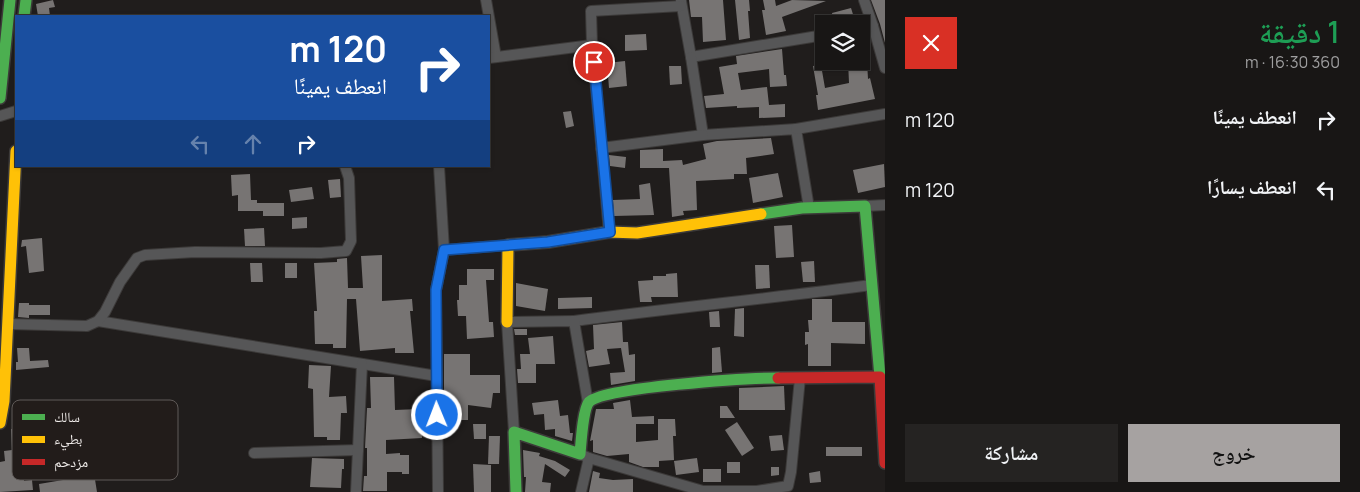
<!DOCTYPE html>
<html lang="ar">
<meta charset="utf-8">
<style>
body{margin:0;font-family:Manrope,"Noto Naskh Arabic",sans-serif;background:#252322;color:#f1f3f6;direction:rtl;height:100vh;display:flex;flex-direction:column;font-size:19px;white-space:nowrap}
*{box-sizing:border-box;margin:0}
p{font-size:16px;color:#9f9fa0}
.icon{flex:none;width:28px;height:28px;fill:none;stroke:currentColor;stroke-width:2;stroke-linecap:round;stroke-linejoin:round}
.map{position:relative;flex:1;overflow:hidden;direction:ltr}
.details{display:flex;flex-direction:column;background:#181615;width:475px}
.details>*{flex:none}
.hud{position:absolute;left:15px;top:15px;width:475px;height:152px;border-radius:0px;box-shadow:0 1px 4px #0004,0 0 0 1px #363534;direction:rtl;background:#1a4fa0;color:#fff;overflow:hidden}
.controls{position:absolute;left:815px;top:15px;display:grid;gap:10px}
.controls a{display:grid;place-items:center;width:55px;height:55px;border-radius:0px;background:#181615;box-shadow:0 1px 4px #0004,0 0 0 1px #363534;font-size:25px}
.pin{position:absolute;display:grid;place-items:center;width:42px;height:42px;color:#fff;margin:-21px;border:2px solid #fff;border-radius:50%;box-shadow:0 1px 5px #0007}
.me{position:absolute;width:55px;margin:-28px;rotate:359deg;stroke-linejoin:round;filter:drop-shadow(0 0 4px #0008)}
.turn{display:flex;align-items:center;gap:18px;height:105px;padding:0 20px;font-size:22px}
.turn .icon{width:65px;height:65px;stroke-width:2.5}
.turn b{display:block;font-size:35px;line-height:42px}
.lanes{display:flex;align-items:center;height:48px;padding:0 20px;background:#0003;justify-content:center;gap:25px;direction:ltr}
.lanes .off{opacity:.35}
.round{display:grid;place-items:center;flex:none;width:52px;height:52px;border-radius:0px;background:#252322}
.overview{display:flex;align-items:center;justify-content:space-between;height:85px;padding:0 20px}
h1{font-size:30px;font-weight:600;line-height:38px;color:#1e9e55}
.cta{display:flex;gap:10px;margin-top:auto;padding:10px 20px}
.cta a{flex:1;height:58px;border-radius:0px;background:#a6a2a1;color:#111;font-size:20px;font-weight:600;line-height:58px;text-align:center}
.cta a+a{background:#252322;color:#f1f3f6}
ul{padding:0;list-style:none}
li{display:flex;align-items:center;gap:15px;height:70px;padding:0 20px}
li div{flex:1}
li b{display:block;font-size:19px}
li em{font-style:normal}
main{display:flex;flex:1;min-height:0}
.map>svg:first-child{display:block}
.building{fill:#777473}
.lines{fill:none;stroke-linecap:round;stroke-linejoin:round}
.street-casing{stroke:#3c3a39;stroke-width:12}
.fast-casing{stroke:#3c3a39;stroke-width:14}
.slow-casing{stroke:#3c3a39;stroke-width:14}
.jam-casing{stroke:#3c3a39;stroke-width:14}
.street{stroke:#565657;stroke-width:10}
.fast{stroke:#4caf50;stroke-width:11}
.slow{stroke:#ffc107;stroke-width:11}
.jam{stroke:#c62828;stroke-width:11}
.route-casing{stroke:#114b97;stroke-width:12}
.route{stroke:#1a73e8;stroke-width:9}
.key{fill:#221c1a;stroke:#5f5a58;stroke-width:1}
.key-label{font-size:14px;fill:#eeeae8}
</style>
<main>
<section class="details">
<div class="overview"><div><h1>1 دقيقة</h1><p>360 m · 16:30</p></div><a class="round" style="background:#d93025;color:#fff"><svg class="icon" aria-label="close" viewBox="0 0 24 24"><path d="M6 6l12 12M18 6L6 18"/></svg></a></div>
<ul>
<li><svg class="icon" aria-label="right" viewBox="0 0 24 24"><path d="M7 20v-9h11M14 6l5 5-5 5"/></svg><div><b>انعطف يمينًا</b></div><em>120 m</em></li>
<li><svg class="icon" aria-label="left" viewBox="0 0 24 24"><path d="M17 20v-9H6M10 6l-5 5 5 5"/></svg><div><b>انعطف يسارًا</b></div><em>120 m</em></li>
</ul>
<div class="cta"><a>خروج</a><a>مشاركة</a></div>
</section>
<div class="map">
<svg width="885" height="492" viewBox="0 0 885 492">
<rect width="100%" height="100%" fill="#201d1c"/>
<g class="building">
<path d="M53,0L55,7L49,8L50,16H38L36,4Z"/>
<path d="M689,0H723L726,40L703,42L702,17H691Z"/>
<path d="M735,0H749L750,11H748L750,38L739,40Z"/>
<path d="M763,0H775L776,6L792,0L826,1L782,17L786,31L766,35L762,10H765Z"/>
<path d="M871,0H885V43L880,24Z"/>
<path d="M851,8L855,21L846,24H834L832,13Z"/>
<path d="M646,34L647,50L625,51V35Z"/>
<path d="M782,49L784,75H786L787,86L770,87L769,69L738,73L741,90L767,87L769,105L785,104V117L759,118V107L737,108V106L706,108L704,96L724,94L719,67L737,64L736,56Z"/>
<path d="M625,61L627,86L609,88L607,63Z"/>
<path d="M848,61H867L868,79L870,78L875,99L818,110L816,95H818L813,66L821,65L825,88L849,83Z"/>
<path d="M669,66H681L682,84L670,85Z"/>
<path d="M571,111L574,126L566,128L563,112Z"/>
<path d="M771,138L774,154L746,158L747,174H734V179L696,181L697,210L683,211L684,215L672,217L669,168H640V150L663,149V161L682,160L683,165L706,159L703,144L717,141Z"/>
<path d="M609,155L626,157L625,168L610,166Z"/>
<path d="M884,164L885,187L858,193L853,170Z"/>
<path d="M778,173L783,197L753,203L749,178Z"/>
<path d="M250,174L251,200H257V203H284V216H263V211H238V195L232,196L231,175Z"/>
<path d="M340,179L341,197L330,198L328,180Z"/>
<path d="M650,183L654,215L614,216L613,200L640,199L639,185Z"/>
<path d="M312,187L314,199L291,202L289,190Z"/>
<path d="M307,217V228L292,229V218Z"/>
<path d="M792,225L794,257L776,258L774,226Z"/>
<path d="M264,228L265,246H245L244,229Z"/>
<path d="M42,238L44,271L29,273L26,246L21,247L22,240Z"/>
<path d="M382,255V301L412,299L413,311H410L414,353H395V348L360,351L356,299H347L346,348H333V344H315L314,311H317L314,263L337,262V259L347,258L348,288H363L361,256Z"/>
<path d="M814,261L815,282H803L801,262Z"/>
<path d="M250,263H262L263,282H251Z"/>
<rect x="285" y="263" width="12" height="15"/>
<path d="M755,265H769L770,288L756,289Z"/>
<path d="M467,269H494V280H486L489,322H493L494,337L467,339L466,316H458L457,300H459V285H467Z"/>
<path d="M677,273L678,297H651L652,302H640L638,281L653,280V276H666V274Z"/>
<path d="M516,283L548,289L545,311L516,306Z"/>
<path d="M592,297V308L558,309V298Z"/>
<path d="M812,299H832V322H865V344L831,343V366H808V344L805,345V332H809L808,320H812Z"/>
<path d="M19,303H29V305H50V315H29V318L18,317Z"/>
<path d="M744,308V337L734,336L735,309Z"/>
<path d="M719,311L720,327H710L709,312Z"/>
<path d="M622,322L623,342H628L629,355L635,354V381L611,385L610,373L625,372L621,348L607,349L610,364L589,367L586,351L594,349L593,325Z"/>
<path d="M514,329H527V335H515Z"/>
<path d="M553,336L555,364H536V383H518L517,369H521L520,354H530L528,338Z"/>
<path d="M720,347L722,372L712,373V348Z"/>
<path d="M17,348H29L30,361L48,360L49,367L16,370V362H18Z"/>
<path d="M444,354H470V375H500V393H493L491,408L468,405V420H444Z"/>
<path d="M309,365L331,366L329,397L346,396L347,413H341L340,440H327V437H314L313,389L308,388Z"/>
<path d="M370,377H394L395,410L419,409V421H421L422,438L386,440V454L400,453V455H409V474H402V472H387V491H363L364,476H367V448H365L367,408H371Z"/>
<path d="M784,386L785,410H739V388Z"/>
<path d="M558,400L560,416L568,415L570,433H573L572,441L555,436V429L545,430L544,414L534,415L532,403Z"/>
<path d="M630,400L632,417L654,416V424H636V442L658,440V419H675L676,436H673L674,460L659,461V467H643L629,462V454L607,456L593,452V440L590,441L596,409H614L613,403Z"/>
<path d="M720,406H727L735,418H720Z"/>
<path d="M15,414H24V428H28V439H25L27,454H22L24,481L32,480L33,490L0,492V462L5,461L4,451L12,450L11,429H15Z"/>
<path d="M737,422L754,448L742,456L725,430Z"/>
<path d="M473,424H486V439H474Z"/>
<path d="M782,435L784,450L771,451L769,436Z"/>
<path d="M489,436H500L499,464H488Z"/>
<rect x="826" y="447" width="36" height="9"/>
<path d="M96,449L98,466L93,467L97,492H40L39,484L69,479L66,452Z"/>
<path d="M523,450L540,453L539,456L555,461L570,470L565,477L545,464L542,482L551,483L550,492H525L526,477H524Z"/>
<path d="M312,458L344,459V469H342L341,488L310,487Z"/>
<path d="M697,458L699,472L676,475L674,461Z"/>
<rect x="727" y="462" width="13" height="11"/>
<path d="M473,464L491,465V492H474Z"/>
<path d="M771,467H779V475L771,476Z"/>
<rect x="703" y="469" width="18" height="13"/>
<path d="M593,471L600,473L599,478L613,480L633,479V492H589Z"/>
<path d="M820,471L821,482L810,483L809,473Z"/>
</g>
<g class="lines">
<defs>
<g id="street">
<path d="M486,0L496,57"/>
<path d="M681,1L691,57L824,35"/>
<path d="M873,26L885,68"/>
<path d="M861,28L873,26L864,0"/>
<path d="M691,57L703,135L796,129L809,208"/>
<path d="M489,58L592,45"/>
<path d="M0,116L16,111"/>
<path d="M796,129L885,114"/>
<path d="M601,148L703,135"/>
<path d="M439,166L444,250"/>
<path d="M865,206L885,205"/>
<path d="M609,232L592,45L591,11L681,6"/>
<path d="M98,321L437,376"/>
<path d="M574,321C673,308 773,298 872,285"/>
<path d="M8,324L87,326L98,321L105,312L120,282L137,258L145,255L195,252L321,253L346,251L351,241L349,178L345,166"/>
<path d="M514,432L507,322L574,321L588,403"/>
<path d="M254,453L358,450"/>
<path d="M580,454L589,458L703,491H757L788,486L791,472L800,378"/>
<path d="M356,492L362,364"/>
<path d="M438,492L436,290L444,250L508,245"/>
<path d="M581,492L589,458"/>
</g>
<g id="fast">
<path d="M24,16L26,0"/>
<path d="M0,98L10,0"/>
<path d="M761,214L802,208L865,206L880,377"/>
<path d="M516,492L514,432L580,454C581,443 583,409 589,402C603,387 750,378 778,378"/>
</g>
<g id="slow">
<path d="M507,322L508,245L548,242L609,232L637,233L761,214"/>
<path d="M0,423L4,401L16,151"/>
</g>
<path id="jam" d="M778,378L880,377L885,463"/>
</defs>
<use href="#street" class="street-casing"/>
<use href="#fast" class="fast-casing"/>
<use href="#slow" class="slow-casing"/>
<use href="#jam" class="jam-casing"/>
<use href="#street" class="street"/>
<use href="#fast" class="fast"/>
<use href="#slow" class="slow"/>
<use href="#jam" class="jam"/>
</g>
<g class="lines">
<defs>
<path id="route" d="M437,415L436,290L444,250L548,242L610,232L594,62"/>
</defs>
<use href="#route" class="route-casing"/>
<use href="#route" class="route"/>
</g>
<rect x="12" y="400" width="166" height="80" rx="8" class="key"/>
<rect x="22" y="414" width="23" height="6" fill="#4caf50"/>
<rect x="22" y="436" width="23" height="7" fill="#ffc107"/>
<rect x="22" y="459" width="23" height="6" fill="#c62828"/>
<g class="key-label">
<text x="54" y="422">سالك</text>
<text x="54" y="444">بطيء</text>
<text x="54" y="467">مزدحم</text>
</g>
</svg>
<div class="controls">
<a><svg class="icon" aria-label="layers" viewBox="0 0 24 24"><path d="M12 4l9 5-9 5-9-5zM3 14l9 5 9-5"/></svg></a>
</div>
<div class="pin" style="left:594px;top:62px;background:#d93025"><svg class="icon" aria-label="arrive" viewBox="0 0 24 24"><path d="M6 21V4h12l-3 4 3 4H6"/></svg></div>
<svg class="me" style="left:437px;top:415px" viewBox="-20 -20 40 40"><circle r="17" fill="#1a73e8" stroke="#fff" stroke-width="3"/><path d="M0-11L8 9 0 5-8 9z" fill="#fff"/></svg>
<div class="hud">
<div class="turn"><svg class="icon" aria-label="right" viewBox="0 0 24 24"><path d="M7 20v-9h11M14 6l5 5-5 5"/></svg><div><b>120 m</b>انعطف يمينًا</div></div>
<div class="lanes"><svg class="icon off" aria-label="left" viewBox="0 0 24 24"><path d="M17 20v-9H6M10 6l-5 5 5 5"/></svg><svg class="icon off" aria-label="ahead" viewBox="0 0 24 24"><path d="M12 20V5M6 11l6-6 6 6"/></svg><svg class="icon" aria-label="right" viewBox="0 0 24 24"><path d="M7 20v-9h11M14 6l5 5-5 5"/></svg></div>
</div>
</div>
</main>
